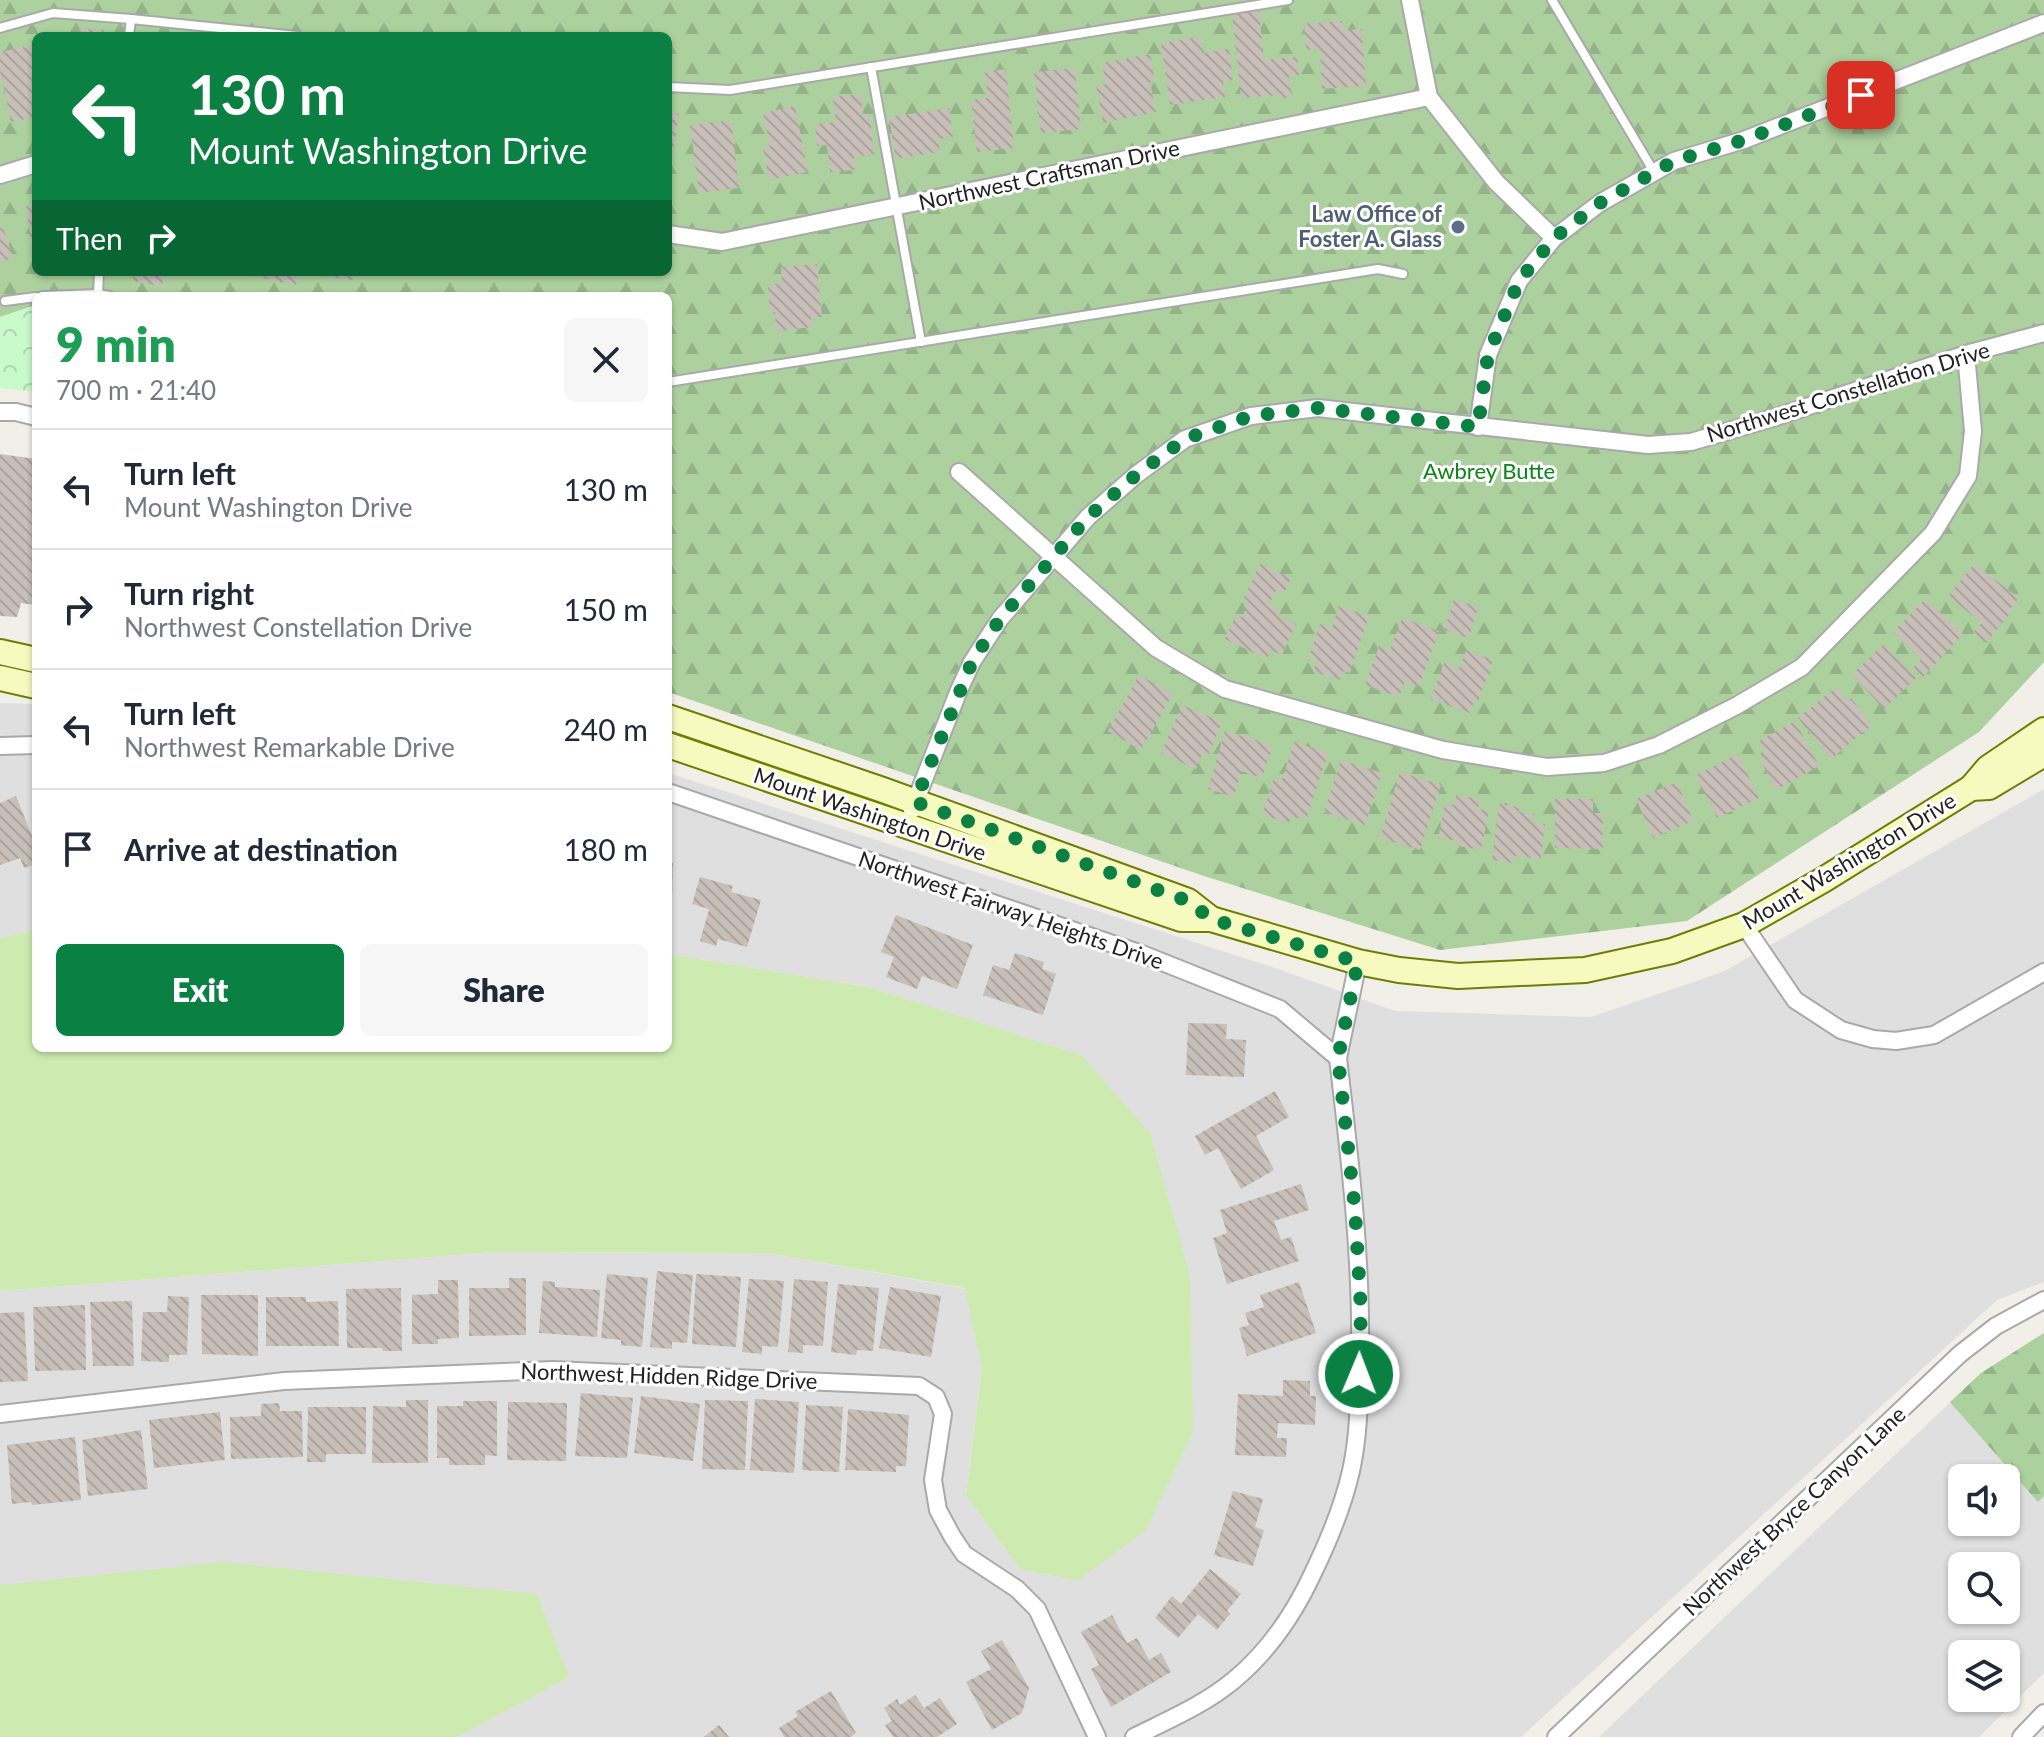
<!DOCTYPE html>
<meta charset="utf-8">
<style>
body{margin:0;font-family:Lato,sans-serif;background:#f6f6f7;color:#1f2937;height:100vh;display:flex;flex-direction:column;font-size:30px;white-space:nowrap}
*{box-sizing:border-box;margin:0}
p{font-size:26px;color:#747a83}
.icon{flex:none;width:44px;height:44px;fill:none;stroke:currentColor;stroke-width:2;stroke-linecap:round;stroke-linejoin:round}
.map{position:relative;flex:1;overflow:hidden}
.panel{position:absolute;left:32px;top:292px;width:640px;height:760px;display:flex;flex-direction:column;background:#fff;border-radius:12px;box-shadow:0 2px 6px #0004}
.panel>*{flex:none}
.top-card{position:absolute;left:32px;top:32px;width:640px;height:244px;border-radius:12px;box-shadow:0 2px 6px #0004;background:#0b8043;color:#fff;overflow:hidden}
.buttons{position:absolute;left:1948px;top:1464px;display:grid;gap:16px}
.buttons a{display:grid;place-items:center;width:72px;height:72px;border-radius:12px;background:#fff;box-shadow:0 2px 6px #0004;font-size:40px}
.pin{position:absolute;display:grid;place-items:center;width:68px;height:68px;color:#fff;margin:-34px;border-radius:16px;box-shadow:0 4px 12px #0006}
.me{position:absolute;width:88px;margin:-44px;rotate:1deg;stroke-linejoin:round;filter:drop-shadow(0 0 6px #0008)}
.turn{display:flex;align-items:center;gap:28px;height:168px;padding:0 24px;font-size:36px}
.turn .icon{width:104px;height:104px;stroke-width:2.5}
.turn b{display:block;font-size:56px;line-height:68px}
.then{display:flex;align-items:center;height:76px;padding:0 24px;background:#0003;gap:16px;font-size:30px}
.round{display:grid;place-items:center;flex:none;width:84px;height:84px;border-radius:12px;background:#f6f6f7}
.headline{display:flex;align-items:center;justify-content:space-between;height:136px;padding:0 24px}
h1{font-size:48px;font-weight:800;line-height:60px;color:#1e9e55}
.cta{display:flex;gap:16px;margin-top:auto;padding:16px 24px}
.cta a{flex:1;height:92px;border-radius:12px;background:#0b8043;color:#fff;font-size:32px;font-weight:800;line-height:92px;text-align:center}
.cta a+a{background:#f6f6f7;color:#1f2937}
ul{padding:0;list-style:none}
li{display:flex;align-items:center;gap:24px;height:120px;padding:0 24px;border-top:2px solid #e0e1e3}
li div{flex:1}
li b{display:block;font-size:30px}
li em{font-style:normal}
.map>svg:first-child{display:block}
.residential{fill:#e0dfdf;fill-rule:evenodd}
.grass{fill:#cdebb0}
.forest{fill:url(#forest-firs);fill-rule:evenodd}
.park{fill:url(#park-crowns)}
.building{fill:url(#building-back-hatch)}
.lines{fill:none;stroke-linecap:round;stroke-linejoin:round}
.service-casing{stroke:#a9a9a9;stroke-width:12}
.minor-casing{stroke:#a9a9a9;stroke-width:20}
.secondary-casing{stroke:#707d05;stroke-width:28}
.service{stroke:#fff;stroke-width:8}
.minor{stroke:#fff;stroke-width:16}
.secondary{stroke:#f7fabf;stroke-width:24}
.route{stroke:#0b8043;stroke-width:14;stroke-dasharray:0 25.2}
.service-dot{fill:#5c6f8a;stroke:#fff;stroke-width:3}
.labels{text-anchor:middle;stroke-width:6;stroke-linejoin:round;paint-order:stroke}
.street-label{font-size:22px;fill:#222;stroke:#fff}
.service-label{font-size:22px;font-weight:bold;fill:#4e5e75;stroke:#fff;text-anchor:end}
.park-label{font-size:22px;fill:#0c8416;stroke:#fff}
</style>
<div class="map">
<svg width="2044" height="1737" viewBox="0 0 2044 1737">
<defs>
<pattern id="forest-firs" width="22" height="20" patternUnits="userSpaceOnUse" patternTransform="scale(2)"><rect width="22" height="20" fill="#add19e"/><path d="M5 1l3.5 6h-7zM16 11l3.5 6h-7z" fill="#95b388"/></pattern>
<pattern id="park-crowns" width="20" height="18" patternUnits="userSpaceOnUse" patternTransform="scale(2)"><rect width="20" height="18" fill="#c8facc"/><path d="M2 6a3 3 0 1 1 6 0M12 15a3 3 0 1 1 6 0" fill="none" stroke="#acd6af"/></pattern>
<pattern id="building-back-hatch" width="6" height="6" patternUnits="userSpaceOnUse" patternTransform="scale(2)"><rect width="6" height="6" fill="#c7bfb8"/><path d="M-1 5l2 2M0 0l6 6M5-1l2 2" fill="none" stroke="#aba49e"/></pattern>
</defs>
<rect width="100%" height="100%" fill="#f2efe9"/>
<g class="residential">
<path d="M0,703L36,704V930L0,938Z"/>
<path d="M668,773L1275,968L1395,1011L1591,1017L1725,971L2044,789V1282L1997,1300L1521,1737H457L568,1677L0,1585V1291L495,1252L767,1253L966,1289L982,1369L966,1494L1020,1569L1078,1581L1080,1055L869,987L668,954Z"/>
<path d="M2044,1333V1673L1979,1737H1599L1981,1373ZM1962,1478H2006V1522H1962ZM1962,1566H2006V1610H1962ZM1962,1654H2006V1698H1962Z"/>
</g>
<g class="grass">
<path d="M36,930V1048H668V954L869,987L1081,1055L1150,1133L1190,1276L1193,1433L1145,1531L1078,1581L1020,1569L966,1495L982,1369L965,1288L767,1253L495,1252L0,1291V938Z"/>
<path d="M223,1562L537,1594L569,1677L457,1737H0V1585Z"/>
</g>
<g class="forest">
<path d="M0,0H2044V662L1979,732L1687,921L1440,950L1201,875L668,692V296H36V305L0,317ZM36,36H668V272H36Z"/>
<path d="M2044,1333V1496L2038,1502L1950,1402L1981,1373Z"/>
</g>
<path class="park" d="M36,305V392L0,388V317Z"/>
<g class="building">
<path d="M1259,10L1264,60L1297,57L1299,75L1289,76L1292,97L1278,99V95L1241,98L1232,13Z"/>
<path d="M1342,21V30L1362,29L1366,86L1322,89L1320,49L1306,50L1304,24Z"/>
<path d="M78,29L104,30L103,36H78Z"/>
<path d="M1200,37L1202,53L1229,49L1233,80L1223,82L1225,97L1170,105L1161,43Z"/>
<path d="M33,45L36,62V117L11,122L0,70V52Z"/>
<path d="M1150,54L1155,81L1150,82L1156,112L1103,123L1096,85L1106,84L1102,63Z"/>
<path d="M1075,68L1081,129L1041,133L1034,72Z"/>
<path d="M1006,69L1014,148L977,152L971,100L988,98L985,71Z"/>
<path d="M861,94L863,116L870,115L874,154L854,157L855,170L830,172L827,145L817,146L815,124L836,122L833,97Z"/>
<path d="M795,106L808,172L769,180L763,148L770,146L763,113Z"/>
<path d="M949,108L953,137L938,139L940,152L896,159L889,117Z"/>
<path d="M668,112L679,114L670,170H668Z"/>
<path d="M731,120L739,188L699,193L690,125Z"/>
<path d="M36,204V256H33L26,206Z"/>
<path d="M3,227L13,258L0,262V228Z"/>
<path d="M817,264L822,317L811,318L812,327L776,331L775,312L770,313L768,285L782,283L781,267Z"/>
<path d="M134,272H164L162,286L133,281Z"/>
<path d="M253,272H299L296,285L252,276Z"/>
<path d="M323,272H354L353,280L323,276Z"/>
<path d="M0,454L36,459V605L21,603L17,617L0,616Z"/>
<path d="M1260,564L1291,578L1284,593L1276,590L1269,605L1281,610L1278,616L1296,624L1282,655L1271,650L1267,659L1225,639L1236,615L1242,618L1248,603L1243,600Z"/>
<path d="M1974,564L2019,598L2010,609L2012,611L1986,643L1973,633L1982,623L1948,596Z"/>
<path d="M1454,599L1478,607L1469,638L1444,630Z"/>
<path d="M1925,599L1963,634L1923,677L1913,668L1921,659L1893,632Z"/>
<path d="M1339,606L1369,616L1350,673L1343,671L1340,680L1313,671L1317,662L1308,660L1320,624L1332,628Z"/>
<path d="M1402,618L1439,631L1419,687L1405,681L1399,697L1365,685L1379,646L1390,650Z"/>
<path d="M1884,644L1916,678L1884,709L1852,674Z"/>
<path d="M1466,650L1493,660L1478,702L1474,701L1470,713L1431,699L1444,663L1460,668Z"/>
<path d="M1139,675L1173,694L1141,750L1108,731Z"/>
<path d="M1836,687L1847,701L1851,698L1872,725L1831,759L1798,718Z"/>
<path d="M1182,705L1222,722L1208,756L1202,754L1196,769L1161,753Z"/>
<path d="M1795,721L1819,766L1776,790L1762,764L1764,762L1760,754L1764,751L1759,741Z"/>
<path d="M1225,731L1272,745L1262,778L1241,771L1234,797L1208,789Z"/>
<path d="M1294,742L1328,753L1306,820L1291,816L1289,823L1262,815L1274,778L1282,780Z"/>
<path d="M1738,754L1759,798L1717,818L1696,775Z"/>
<path d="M1341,760L1382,773L1365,825L1324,812Z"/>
<path d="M1400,772L1441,785L1420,850L1380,838Z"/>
<path d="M1677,782L1693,821L1653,838L1636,799Z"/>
<path d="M1456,795L1480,799L1478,809L1489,811L1481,850L1458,846L1459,841L1438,838L1445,803L1454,805Z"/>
<path d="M16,796L36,846V864L24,868L20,858L0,865V803Z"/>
<path d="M1555,799H1593V813H1603V849L1555,848Z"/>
<path d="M1499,804L1520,807L1519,812L1534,814L1533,823L1545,824L1541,859L1515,856L1514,863L1492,860Z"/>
<path d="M668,863H673L672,898H668Z"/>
<path d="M700,877L733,886L731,892L761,900L747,947L718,939L716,946L700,941L709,909L692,904Z"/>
<path d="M896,915L973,945L957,989L922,976L917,989L886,977L894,957L881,952Z"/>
<path d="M1015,953L1044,962L1042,969L1056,974L1043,1015L983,995L993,965L1009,970Z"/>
<path d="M1188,1023L1227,1024L1226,1039L1246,1040L1244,1077L1186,1075Z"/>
<path d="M1275,1091L1289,1117L1256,1136L1274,1170L1241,1189L1218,1148L1205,1155L1195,1136Z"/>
<path d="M1301,1184L1309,1210L1274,1221L1281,1240L1291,1237L1299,1261L1227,1284L1213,1238L1227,1233L1220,1210Z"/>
<path d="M657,1271L693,1275L687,1343L672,1342V1349L650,1347Z"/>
<path d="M607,1274L648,1278L642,1347L621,1345V1340L601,1338Z"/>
<path d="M696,1274L741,1277L736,1347L692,1344Z"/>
<path d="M509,1278H526V1335L469,1336V1288H509Z"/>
<path d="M749,1279L784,1281L778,1347L762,1346V1354L742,1352Z"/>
<path d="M794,1279L828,1282L823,1346L803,1345V1353L788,1352Z"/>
<path d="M438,1280H458L459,1338L438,1339V1344H412V1295L438,1294Z"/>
<path d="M543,1281L555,1282V1287L600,1290L597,1337L539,1333Z"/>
<path d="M1299,1282L1316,1333L1247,1356L1239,1328L1249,1325L1245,1313L1264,1307L1260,1295Z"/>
<path d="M838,1284L879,1288L873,1351L857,1350L856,1355L831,1352Z"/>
<path d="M890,1287L941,1296L931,1357L879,1348Z"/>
<path d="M401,1288L402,1351H383L382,1348H347L346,1289Z"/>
<path d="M201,1295H258V1356L202,1354Z"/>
<path d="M168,1296L189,1297L187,1355H169V1362L141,1361L143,1312H167Z"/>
<path d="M266,1297H306V1302L338,1301L339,1346H266Z"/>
<path d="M132,1301L134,1366H93L90,1302Z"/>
<path d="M85,1305L86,1370L35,1371L33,1307Z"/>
<path d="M24,1312L28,1381L0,1382V1313Z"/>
<path d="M1283,1380L1310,1381V1396H1316L1315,1425L1278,1423L1277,1438H1287L1286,1457L1235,1455L1238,1394L1283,1396Z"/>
<path d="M581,1393L633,1398L627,1458L575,1456Z"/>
<path d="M641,1396L700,1404L693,1461L634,1453Z"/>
<path d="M755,1399L799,1402L794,1473L750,1470Z"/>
<path d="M406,1400H428V1463H372L373,1406L406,1407Z"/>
<path d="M705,1400L748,1401L745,1470L702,1469Z"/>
<path d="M463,1401H497V1456L485,1455V1465H449V1458H437V1406H463Z"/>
<path d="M508,1402L567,1403L566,1461L507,1460Z"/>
<path d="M279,1403L280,1411H302L303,1457L231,1459L230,1417L261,1416V1404Z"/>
<path d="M806,1405L843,1407L839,1472L802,1470Z"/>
<path d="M308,1407H366V1454H326V1462H307Z"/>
<path d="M848,1409L909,1415L906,1466H896V1472L845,1470Z"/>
<path d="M220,1412L225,1460L154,1468L149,1420Z"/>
<path d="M141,1430L148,1489L88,1496L82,1440Z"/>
<path d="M75,1437L81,1500L32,1505L31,1502L12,1504L7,1445Z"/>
<path d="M1233,1491L1263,1499L1255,1527L1264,1530L1253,1566L1214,1555Z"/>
<path d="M1210,1569L1241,1594L1227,1611L1230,1614L1217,1630L1198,1614L1178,1638L1155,1618L1172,1596L1181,1604Z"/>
<path d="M1112,1615L1127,1643L1137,1638L1149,1660L1161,1653L1171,1672L1111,1707L1091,1669L1099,1665L1081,1632Z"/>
<path d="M1002,1640L1029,1688L1022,1713L992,1730L966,1682L991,1669L981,1651Z"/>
<path d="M831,1691L856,1733L850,1737H784L779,1728L798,1716L795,1712Z"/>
<path d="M915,1695L924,1708L940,1698L957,1724L937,1737H893L885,1725L892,1721L884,1708L897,1699L900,1705Z"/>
<path d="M719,1725L729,1737H704Z"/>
</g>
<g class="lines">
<defs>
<g id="service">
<path d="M1552,0L1654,172"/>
<path d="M131,19L297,36"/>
<path d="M0,28L53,13L131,19L129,36"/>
<path d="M871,67L921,342"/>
<path d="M668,87L730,90L1288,0"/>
<path d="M99,272L98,294L110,296"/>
<path d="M43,296L98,294"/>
<path d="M5,301L36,297"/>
<path d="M668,382L1378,269L1403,274"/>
</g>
<g id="minor">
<path d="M1410,0L1429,97L1496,182L1554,238"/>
<path d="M0,175L36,164"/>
<path d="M668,234L722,242L1429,97"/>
<path d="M0,412H16L36,417"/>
<path d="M1478,427L1488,355L1519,281L1554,238L1600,203L1674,161L1744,140L2044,23"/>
<path d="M959,472L1156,648L1225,689L1443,750L1547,767L1604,763L1659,745L1736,706L1802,667L1933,533L1968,476L1973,431L1966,354"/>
<path d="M0,746L36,745"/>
<path d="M668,792L1142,954L1280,1009L1338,1058L1358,962"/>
<path d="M912,810L959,690L972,662L1000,619L1088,517L1136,475L1185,439L1251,416L1318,408L1648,445L1691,442L1776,417L1966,354L2044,333"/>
<path d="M1744,925L1795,1000L1841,1030L1873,1039L1896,1041L1934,1035L2044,972"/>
<path d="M0,1414L284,1381L553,1370L919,1386L936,1397L943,1414L933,1480L938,1510L952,1536L964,1554L1017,1589L1037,1609L1097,1737"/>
<path d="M1134,1737C1168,1720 1204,1705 1234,1680C1269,1651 1294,1614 1313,1573C1329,1540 1343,1506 1351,1471C1359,1435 1359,1398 1360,1361C1362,1260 1350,1159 1338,1058"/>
<path d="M1556,1737L1960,1354L1996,1326L2044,1300"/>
<path d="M2021,1737L2044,1713"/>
</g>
<g id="secondary">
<path d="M0,652L36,660"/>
<path d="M0,678L36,686"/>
<path d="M668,717L883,790L1188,901L1211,919"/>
<path d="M668,745L1181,919H1211L1358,962L1399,970L1458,976L1585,970L1672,951L1744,925L1823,880L1971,788L1988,768L2044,730"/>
<path d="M1971,788L1989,787L2044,754"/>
</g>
</defs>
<use href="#service" class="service-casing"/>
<use href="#minor" class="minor-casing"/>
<use href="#secondary" class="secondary-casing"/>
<use href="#service" class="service"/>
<use href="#minor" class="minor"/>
<use href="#secondary" class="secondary"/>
</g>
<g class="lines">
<path class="route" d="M1359,1374L1361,1311L1355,1210L1338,1058L1358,962L1211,919L1188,901L915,802L972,662L1000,619L1088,517L1136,475L1185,439L1251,416L1318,408L1478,427L1488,355L1519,281L1554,238L1600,203L1674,161L1744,140L1861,95"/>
</g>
<circle class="service-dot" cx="1458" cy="227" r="8"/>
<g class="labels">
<g class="street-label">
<text transform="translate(1049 175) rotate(-12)" y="8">Northwest Craftsman Drive</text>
<text transform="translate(1848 392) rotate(-17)" y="8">Northwest Constellation Drive</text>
<text transform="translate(870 814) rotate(19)" y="8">Mount Washington Drive</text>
<text transform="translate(1849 861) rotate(-31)" y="8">Mount Washington Drive</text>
<text transform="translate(1011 910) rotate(19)" y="8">Northwest Fairway Heights Drive</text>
<text transform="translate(669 1376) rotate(2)" y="8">Northwest Hidden Ridge Drive</text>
<text transform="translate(1794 1511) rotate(-43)" y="8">Northwest Bryce Canyon Lane</text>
</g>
<g class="service-label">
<text x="1442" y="222">Law Office of<tspan x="1442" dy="25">Foster A. Glass</tspan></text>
</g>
<g class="park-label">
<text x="1489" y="479">Awbrey Butte</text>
</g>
</g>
</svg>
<div class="buttons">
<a><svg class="icon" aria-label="sound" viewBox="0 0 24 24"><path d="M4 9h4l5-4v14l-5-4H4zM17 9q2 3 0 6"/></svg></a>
<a><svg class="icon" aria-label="search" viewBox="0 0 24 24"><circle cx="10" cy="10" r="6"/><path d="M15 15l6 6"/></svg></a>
<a><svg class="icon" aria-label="layers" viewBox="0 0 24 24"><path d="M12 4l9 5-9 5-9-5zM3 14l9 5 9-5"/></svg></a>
</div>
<div class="pin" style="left:1861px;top:95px;background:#d93025"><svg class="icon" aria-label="arrive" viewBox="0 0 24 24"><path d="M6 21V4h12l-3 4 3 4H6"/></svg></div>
<svg class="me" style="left:1359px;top:1374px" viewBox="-20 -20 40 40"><circle r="17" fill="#0b8043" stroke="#fff" stroke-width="3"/><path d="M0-11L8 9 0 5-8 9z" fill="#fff"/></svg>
<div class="top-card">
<div class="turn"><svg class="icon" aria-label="left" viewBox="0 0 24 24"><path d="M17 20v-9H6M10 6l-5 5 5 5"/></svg><div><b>130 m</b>Mount Washington Drive</div></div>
<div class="then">Then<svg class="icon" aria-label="right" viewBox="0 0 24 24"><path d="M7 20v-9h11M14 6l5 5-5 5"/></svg></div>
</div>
<section class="panel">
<div class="headline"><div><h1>9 min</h1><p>700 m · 21:40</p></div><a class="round"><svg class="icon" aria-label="close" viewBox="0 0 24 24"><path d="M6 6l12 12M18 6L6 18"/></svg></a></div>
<ul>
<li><svg class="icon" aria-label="left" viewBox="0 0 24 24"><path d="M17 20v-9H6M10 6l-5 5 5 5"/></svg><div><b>Turn left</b><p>Mount Washington Drive</p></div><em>130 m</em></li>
<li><svg class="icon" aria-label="right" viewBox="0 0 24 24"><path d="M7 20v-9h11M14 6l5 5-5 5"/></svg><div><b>Turn right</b><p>Northwest Constellation Drive</p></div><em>150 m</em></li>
<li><svg class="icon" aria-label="left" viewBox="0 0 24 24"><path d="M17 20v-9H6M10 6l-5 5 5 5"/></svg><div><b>Turn left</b><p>Northwest Remarkable Drive</p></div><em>240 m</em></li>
<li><svg class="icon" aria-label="arrive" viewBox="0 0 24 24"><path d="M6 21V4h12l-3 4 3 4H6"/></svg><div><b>Arrive at destination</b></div><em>180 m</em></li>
</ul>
<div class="cta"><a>Exit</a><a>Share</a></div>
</section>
</div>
